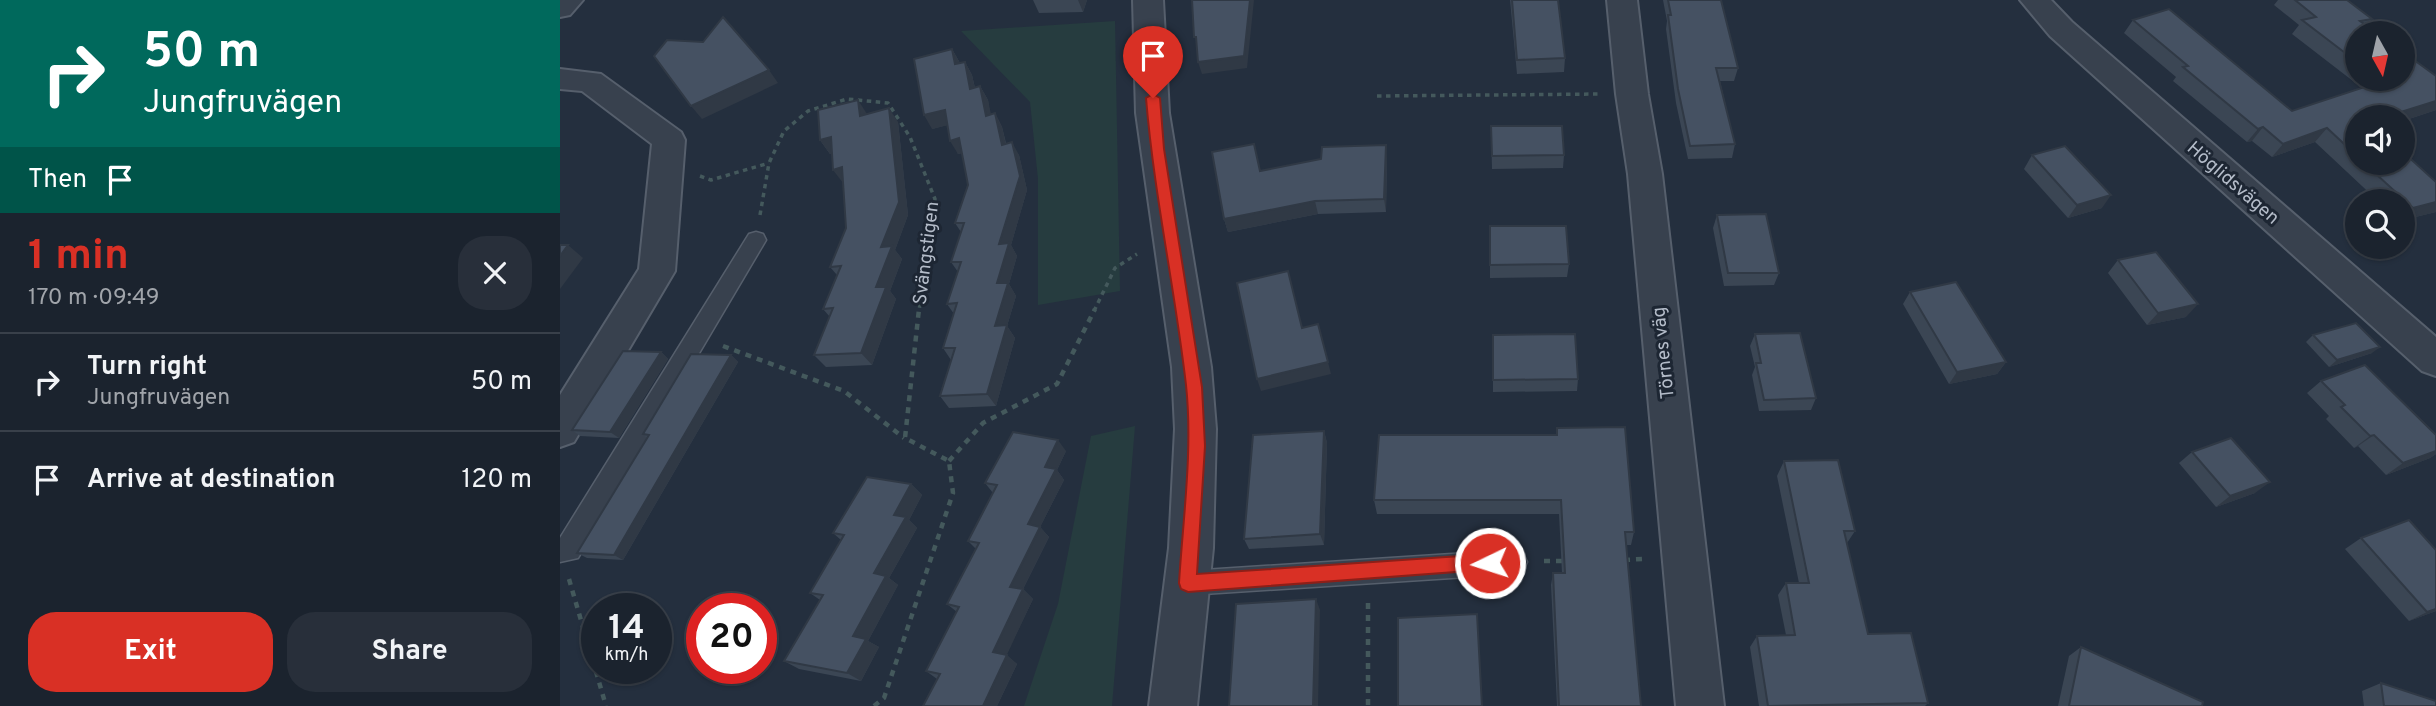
<!DOCTYPE html>
<meta charset="utf-8">
<style>
body{margin:0;font-family:Overpass,sans-serif;background:#282f3a;color:#f1f3f6;height:100vh;display:flex;flex-direction:column;font-size:26px;white-space:nowrap}
*{box-sizing:border-box;margin:0}
p{font-size:23px;color:#a0a4aa}
.icon{flex:none;width:38px;height:38px;fill:none;stroke:currentColor;stroke-width:2;stroke-linecap:round;stroke-linejoin:round}
.map{position:relative;flex:1;overflow:hidden}
.sheet{display:flex;flex-direction:column;background:#1b232e;width:560px}
.sheet>*{flex:none}
.banner{background:#00695c;color:#fff;overflow:hidden}
.needle{width:46px;rotate:172deg}
.tools{position:absolute;left:1785px;top:21px;display:grid;gap:14px}
.tools a{display:grid;place-items:center;width:70px;height:70px;border-radius:50%;background:#1b232e;box-shadow:0 2px 5px #0004,0 0 0 2px #39404a;font-size:35px}
.speed{position:absolute;left:21px;top:593px;display:flex;gap:14px;font-size:35px;font-weight:700;text-align:center}
.speed>*{display:grid;place-content:center;width:91px;height:91px;border-radius:50%;background:#1b232e;box-shadow:0 2px 5px #0004,0 0 0 2px #39404a;line-height:1}
.speed small{font-size:18px;font-weight:400}
.speed .limit{border:10px solid #d22;background:#fff;color:#111}
.pin{position:absolute;display:grid;place-items:center;width:60px;height:60px;color:#fff;margin:-72px -30px;border-radius:50% 50% 50% 0;rotate:-45deg;box-shadow:0 0 7px #0007}
.pin .icon{rotate:45deg}
.me{position:absolute;width:77px;margin:-38px;rotate:266deg;stroke-linejoin:round;filter:drop-shadow(0 0 5px #0008)}
.turn{display:flex;align-items:center;gap:24px;height:147px;padding:0 28px;font-size:32px}
.turn .icon{width:91px;height:91px;stroke-width:2.5}
.turn b{display:block;font-size:49px;line-height:60px}
.then{display:flex;align-items:center;height:66px;padding:0 28px;background:#0003;gap:14px;font-size:26px}
.round{display:grid;place-items:center;flex:none;width:74px;height:74px;border-radius:28px;background:#282f3a}
.summary{display:flex;align-items:center;justify-content:space-between;height:119px;padding:0 28px}
h1{font-size:42px;font-weight:700;line-height:52px;color:#d93025}
.button{display:flex;gap:14px;margin-top:auto;padding:14px 28px}
.button a{flex:1;height:80px;border-radius:28px;background:#d93025;color:#fff;font-size:28px;font-weight:700;line-height:80px;text-align:center}
.button a+a{background:#282f3a;color:#f1f3f6}
ul{padding:0;list-style:none}
li{display:flex;align-items:center;gap:21px;height:98px;padding:0 28px;border-top:2px solid #39404a}
li div{flex:1}
li b{display:block;font-size:26px}
li em{font-style:normal}
main{display:flex;flex:1;min-height:0}
.map>svg:first-child{display:block}
.green{fill:#263c3f}
.lines{fill:none;stroke-linecap:round;stroke-linejoin:round}
.service-casing{stroke:#565f6c;stroke-width:3}
.minor-casing{stroke:#565f6c;stroke-width:4}
.path-far1{stroke:#44595c;stroke-width:3.5;stroke-dasharray:4.5 4.5;stroke-linecap:butt}
.path{stroke:#44595c;stroke-width:4.5;stroke-dasharray:6 6;stroke-linecap:butt}
.service{fill:#38414e;fill-rule:evenodd}
.minor{fill:#38414e;fill-rule:evenodd}
.wall{fill:#3b4654}
.shaded-wall{fill:#303945}
.building{fill:#455162;stroke:#303945;stroke-width:2}
.route{fill:#d93025;stroke:#8d1f18;stroke-width:2}
.labels{text-anchor:middle;stroke-width:6;stroke-linejoin:round;paint-order:stroke}
.street-label{font-size:19px;fill:#b4bcc9;stroke:#1d2633}
</style>
<main>
<section class="sheet">
<div class="banner">
<div class="turn"><svg class="icon" aria-label="right" viewBox="0 0 24 24"><path d="M7 20v-9h11M14 6l5 5-5 5"/></svg><div><b>50 m</b>Jungfruvägen</div></div>
<div class="then">Then<svg class="icon" aria-label="arrive" viewBox="0 0 24 24"><path d="M6 21V4h12l-3 4 3 4H6"/></svg></div>
</div>
<div class="summary"><div><h1>1 min</h1><p>170 m · 09:49</p></div><a class="round"><svg class="icon" aria-label="close" viewBox="0 0 24 24"><path d="M6 6l12 12M18 6L6 18"/></svg></a></div>
<ul>
<li><svg class="icon" aria-label="right" viewBox="0 0 24 24"><path d="M7 20v-9h11M14 6l5 5-5 5"/></svg><div><b>Turn right</b><p>Jungfruvägen</p></div><em>50 m</em></li>
<li><svg class="icon" aria-label="arrive" viewBox="0 0 24 24"><path d="M6 21V4h12l-3 4 3 4H6"/></svg><div><b>Arrive at destination</b></div><em>120 m</em></li>
</ul>
<div class="button"><a>Exit</a><a>Share</a></div>
</section>
<div class="map">
<svg width="1876" height="706" viewBox="0 0 1876 706">
<rect width="100%" height="100%" fill="#242f3e"/>
<g class="green">
<path d="M555,21L560,291L478,305V179L470,102L401,31Z"/>
<path d="M575,426L552,706H464L498,604L531,436Z"/>
</g>
<g class="lines">
<defs>
<g id="service">
<path d="M196,232L203,234L206,240L18,558L0,562V538L189,234Z"/>
<path d="M954,550L963,553L967,562L963,571L954,574L628,595L619,592L615,583L619,574L628,571Z"/>
</g>
<g id="minor">
<path d="M0,0H23L10,15L0,17Z"/>
<path d="M573,0H603L609,113L651,367L656,429L653,548L637,706H589L609,548L615,429L612,367L576,113Z"/>
<path d="M1047,0H1077L1088,94L1102,174L1164,706H1116L1068,174L1056,94Z"/>
<path d="M1460,0H1491L1512,22L1876,337V376L1862,371L1490,36Z"/>
<path d="M0,69L41,74L121,132L125,140L115,271L14,442L0,447V395L79,269L92,144L22,91L0,89Z"/>
</g>
</defs>
<use href="#service" class="service-casing"/>
<use href="#minor" class="minor-casing"/>
<g class="path-far1">
<path d="M817,96L1040,94"/>
<path d="M140,176L151,180L209,163"/>
<path d="M200,215L209,163L224,131L248,111L287,99L328,103L350,137L375,199L359,311"/>
<path d="M534,311L555,268L577,254"/>
</g>
<g class="path">
<path d="M163,346L284,391L344,438"/>
<path d="M389,461L423,423L497,384L535,309"/>
<path d="M1064,560L1083,559"/>
<path d="M984,561H1006"/>
<path d="M9,579L46,706"/>
<path d="M808,603V706"/>
<path d="M314,706L324,698L393,493L389,461L345,438L359,309"/>
</g>
<use href="#service" class="service"/>
<use href="#minor" class="minor"/>
</g>
<g class="wall">
<path d="M473,0H527L523,12L479,13Z"/>
<path d="M950,0H998L1005,58L1004,72L957,74Z"/>
<path d="M1103,0H1161L1178,68L1174,81H1160L1175,144L1172,158L1128,159L1116,103L1106,29L1107,21Z"/>
<path d="M1718,0H1787L1812,19L1807,25L1797,33V79H1843L1876,76V110L1843,121V117H1797V163H1843L1876,212L1843,220V201H1818L1755,142L1712,157L1692,141L1687,142L1613,81L1616,77L1564,33L1573,20L1732,111L1802,88L1732,34L1739,25L1714,5Z"/>
<path d="M392,49L400,63L405,62L412,75L415,88L420,86L428,100L430,114L435,113L442,127L446,143L459,155L467,190L451,245L457,256L449,284L456,296L447,326L455,338L436,406L389,408L380,396L391,360L383,348L394,314L387,304L398,272L391,262L401,232L395,223L408,185L402,153L398,154L387,125L372,129Z"/>
<path d="M307,114L338,122L348,215L335,250L342,259L330,291L336,299L312,365L266,367L254,355L270,317L263,309L277,275L270,267L286,228L283,183L272,153L270,154L260,140Z"/>
<path d="M931,126L1004,155L1003,168L932,169Z"/>
<path d="M1472,155L1542,208L1508,218L1464,169Z"/>
<path d="M827,158L826,212L758,214L668,232L664,219L701,171Z"/>
<path d="M1157,215L1219,273L1214,285L1164,286L1153,228Z"/>
<path d="M930,226L1009,264L1007,277L930,278Z"/>
<path d="M1558,260L1626,317L1587,325L1548,273Z"/>
<path d="M1350,292L1446,362L1437,374L1389,384L1343,304Z"/>
<path d="M1195,334L1256,398L1251,410L1199,411L1192,375L1195,367L1190,346Z"/>
<path d="M933,335L1018,379L1017,391L933,392Z"/>
<path d="M1753,335L1812,353L1769,367L1746,342Z"/>
<path d="M101,352L108,359L59,438L20,436L12,430Z"/>
<path d="M171,355L178,362L63,560L27,558L17,553L87,438L83,434Z"/>
<path d="M1761,381L1876,435V454L1870,458L1826,475L1798,446L1794,448L1766,419L1769,416L1747,393Z"/>
<path d="M997,428L1074,532L1071,545H1066L1081,706H997L991,585L993,573H1002L999,514H817L814,500L996,435Z"/>
<path d="M764,431L767,443L764,545L689,549L684,539Z"/>
<path d="M506,451L497,470L504,480L480,527L489,537L463,589L473,599L446,655L457,664L437,706H363L377,679L366,671L397,612L387,604L416,549L408,541L433,493L425,483Z"/>
<path d="M1632,452L1695,493L1656,507L1619,463Z"/>
<path d="M1224,461L1295,531L1287,543L1308,634L1368,703L1365,706H1199L1190,647L1197,636L1226,635L1218,595L1226,583H1239L1217,476Z"/>
<path d="M351,484L362,495L349,520L357,528L329,578L338,585L308,641L319,647L301,681L239,669L224,661L260,600L250,593L281,540L273,533Z"/>
<path d="M1801,538L1876,611L1849,621L1785,549Z"/>
<path d="M1521,647L1642,706H1498L1509,656Z"/>
<path d="M1821,683L1876,706H1804L1802,691Z"/>
</g>
<g class="shaded-wall">
<path d="M518,0H527L523,12Z"/>
<path d="M690,0H694L687,68L642,74L638,62Z"/>
<path d="M392,49L400,63L395,64Z"/>
<path d="M405,62L412,75L418,103L410,89Z"/>
<path d="M209,70L218,83L142,119L131,106Z"/>
<path d="M420,86L428,100L434,129L426,116Z"/>
<path d="M298,100L307,114L300,116Z"/>
<path d="M1876,101V110L1843,121V117H1825Z"/>
<path d="M329,108L338,122L348,215L335,250L342,259L330,291L336,299L312,365L301,353L316,287Z"/>
<path d="M385,110L393,124L372,129L364,115Z"/>
<path d="M435,113L442,127L449,158L442,145Z"/>
<path d="M1703,127L1692,141L1687,142L1698,129Z"/>
<path d="M1767,128L1755,142L1712,157L1723,144Z"/>
<path d="M271,137L281,151L270,154L260,140Z"/>
<path d="M399,138L407,152L398,154L390,141Z"/>
<path d="M452,142L459,155L467,190L451,245L457,256L449,284L456,296L447,326L455,338L436,406L427,394L435,326L439,244Z"/>
<path d="M826,145L827,158L826,212L824,199Z"/>
<path d="M282,167L283,183L273,170Z"/>
<path d="M1551,195L1542,208L1508,218L1517,205Z"/>
<path d="M755,201L758,214L668,232L664,219Z"/>
<path d="M1876,202V212L1843,220V217L1853,208Z"/>
<path d="M8,245L23,258L0,289V256Z"/>
<path d="M1638,304L1626,317L1587,325L1598,313Z"/>
<path d="M1820,347L1812,353L1769,367L1777,360Z"/>
<path d="M101,352L108,359L59,438L50,432Z"/>
<path d="M171,355L178,362L63,560L54,555Z"/>
<path d="M768,362L771,374L701,391L697,379Z"/>
<path d="M1446,362L1437,374L1389,384L1397,372Z"/>
<path d="M764,431L767,443L764,545L760,534Z"/>
<path d="M1814,435L1798,446L1794,448L1810,436Z"/>
<path d="M498,440L506,451L497,470L504,480L480,527L489,537L463,589L473,599L444,661L433,652L450,587L485,467Z"/>
<path d="M1876,451V454L1870,458L1826,475L1843,463Z"/>
<path d="M1710,482L1695,493L1656,507L1670,496Z"/>
<path d="M351,484L362,495L349,520L357,528L329,578L338,585L308,641L319,647L301,681L287,673L293,636L334,515Z"/>
<path d="M756,599L760,610L758,706H753Z"/>
<path d="M1876,609V611L1849,621L1867,612Z"/>
<path d="M447,655L457,664L437,706H423Z"/>
</g>
<g class="building">
<path d="M632,0H690L684,56L638,62L636,37H634Z"/>
<path d="M952,0H998L1005,58L957,60Z"/>
<path d="M1108,0H1161L1178,68H1156L1175,144L1130,146L1118,89L1108,15H1111Z"/>
<path d="M1735,0H1787L1812,19L1800,21L1817,33H1797V62L1742,20L1756,17Z"/>
<path d="M1609,9L1732,111L1823,81L1820,79H1843V52L1876,76V101L1825,117H1797V156L1767,128L1723,144L1703,127L1698,129L1623,67L1628,66L1573,20Z"/>
<path d="M163,17L209,70L131,106L94,56L107,40L143,42Z"/>
<path d="M392,49L395,64L405,62L410,89L420,86L426,116L435,113L442,145L452,142L460,176L439,244L449,243L437,283H448L435,326L447,325L427,394L380,396L395,348H383L397,303L387,304L401,262H391L404,223H395L408,185L399,138L390,141L385,110L364,115L354,59Z"/>
<path d="M298,100L300,116L329,108L339,202L321,247L332,246L316,287H326L301,353L254,355L273,308L263,309L281,266L270,267L286,228L282,167L273,170L271,137L260,140L258,110Z"/>
<path d="M931,126H1002L1004,155L932,156Z"/>
<path d="M694,144L700,171L761,159L762,147L826,145L824,199L755,201L664,219L652,152Z"/>
<path d="M1505,146L1551,195L1517,205L1472,155Z"/>
<path d="M1843,152L1876,182V202L1853,208L1804,163H1843Z"/>
<path d="M1206,214L1219,273H1168L1157,215Z"/>
<path d="M930,226H1006L1009,264L930,265Z"/>
<path d="M0,245H8L0,256Z"/>
<path d="M1596,252L1638,304L1598,313L1558,260Z"/>
<path d="M728,271L742,328L758,324L768,362L697,379L677,283Z"/>
<path d="M1396,282L1446,362L1397,372L1350,292Z"/>
<path d="M1796,323L1820,347L1777,360L1753,335Z"/>
<path d="M1240,333L1256,398L1204,400L1196,363H1201L1195,334Z"/>
<path d="M1015,334L1018,379L933,380V335Z"/>
<path d="M63,351L101,352L50,432L12,430Z"/>
<path d="M131,354L171,355L54,555L17,553L89,435L83,434Z"/>
<path d="M1805,365L1876,435V451L1843,463L1814,435L1810,436L1781,407L1785,405L1761,381Z"/>
<path d="M1065,427L1074,532H1065L1081,706H999L993,573H1005L1001,500H814L819,435H997V428Z"/>
<path d="M764,431L760,534L684,539L693,435Z"/>
<path d="M453,432L498,440L485,467L496,469L468,524L480,527L450,587L463,589L433,652L447,655L423,706H363L380,674L366,671L399,607L387,604L419,543L408,541L437,485L425,483Z"/>
<path d="M1671,438L1710,482L1670,496L1632,452Z"/>
<path d="M1278,460L1295,531H1284L1308,634L1351,633L1368,703L1208,706L1197,636L1235,635L1226,583H1249L1224,461Z"/>
<path d="M307,477L351,484L334,515L346,517L314,573L326,576L293,636L306,639L287,673L224,661L263,595L250,593L284,535L273,533Z"/>
<path d="M1849,520L1876,550V609L1867,612L1801,538Z"/>
<path d="M756,599L753,706H669L676,604Z"/>
<path d="M917,614L922,706H838V618Z"/>
<path d="M1521,647L1643,702L1642,706H1509Z"/>
<path d="M1821,683L1876,701V706H1824Z"/>
</g>
<path class="route" d="M593,94L600,98L604,149L642,387L645,446L637,574L930,554L936,557L939,563L936,569L628,592L621,589L619,583C623,518 633,450 626,385C615,289 594,195 586,98Z"/>
<g class="labels">
<g class="street-label">
<text transform="translate(1674 182) rotate(41)" y="7">Höglidsvägen</text>
<text transform="translate(365 253) rotate(-83)" y="7">Svängstigen</text>
<text transform="translate(1102 353) rotate(-96)" y="7">Törnes väg</text>
</g>
</g>
</svg>
<div class="tools">
<a><svg class="needle" viewBox="-14 -14 28 28"><path d="M0-13l5 13h-10z" fill="#e53935"/><path d="M0 13l5-13h-10z" fill="#a0a4aa"/></svg></a>
<a><svg class="icon" aria-label="sound" viewBox="0 0 24 24"><path d="M4 9h4l5-4v14l-5-4H4zM17 9q2 3 0 6"/></svg></a>
<a><svg class="icon" aria-label="search" viewBox="0 0 24 24"><circle cx="10" cy="10" r="6"/><path d="M15 15l6 6"/></svg></a>
</div>
<div class="speed"><div>14<small>km/h</small></div><div class="limit">20</div></div>
<div class="pin" style="left:593px;top:98px;background:#d93025"><svg class="icon" aria-label="arrive" viewBox="0 0 24 24"><path d="M6 21V4h12l-3 4 3 4H6"/></svg></div>
<svg class="me" style="left:930px;top:563px" viewBox="-20 -20 40 40"><circle r="17" fill="#d93025" stroke="#fff" stroke-width="3"/><path d="M0-11L8 9 0 5-8 9z" fill="#fff"/></svg>
</div>
</main>
